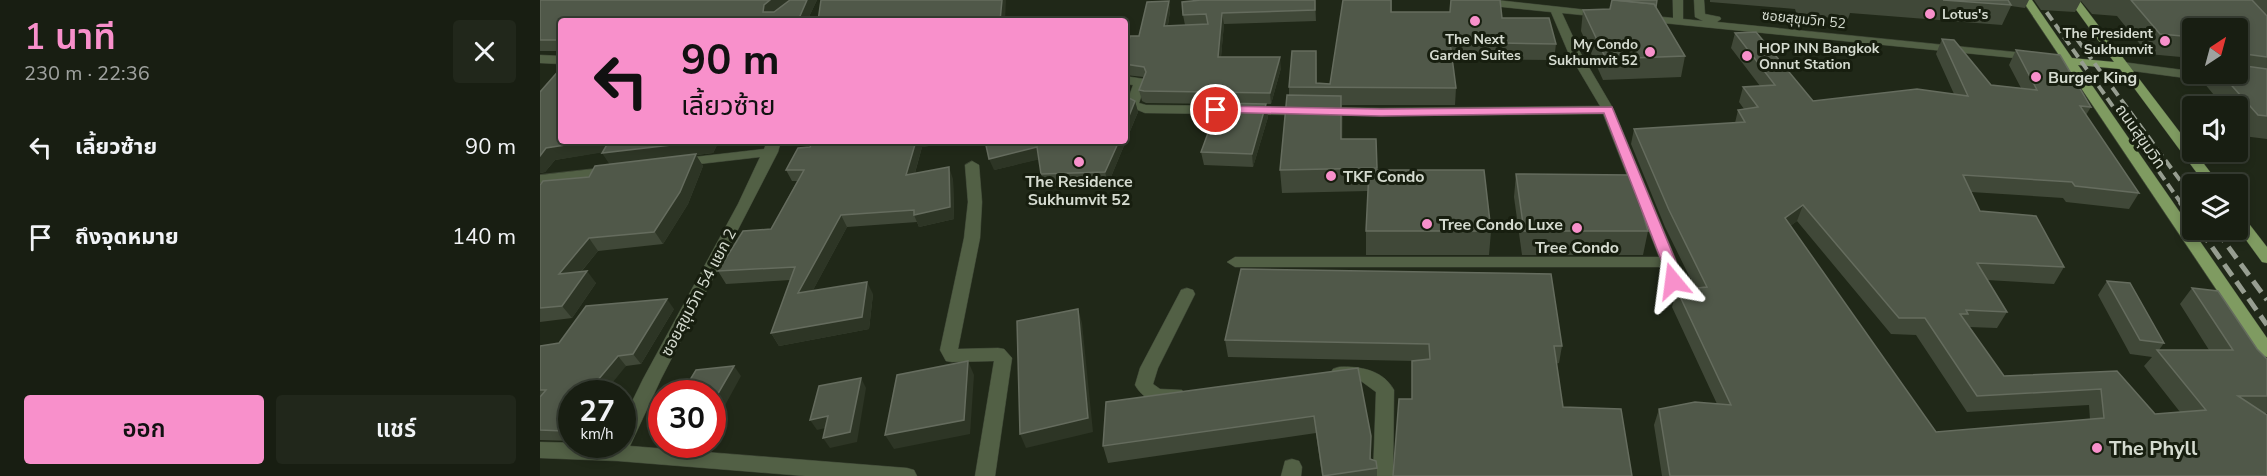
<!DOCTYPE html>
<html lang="th">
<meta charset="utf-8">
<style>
body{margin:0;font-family:"Nunito Sans","Noto Sans Thai",sans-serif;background:#21271b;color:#f1f3f6;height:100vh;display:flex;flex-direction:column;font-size:22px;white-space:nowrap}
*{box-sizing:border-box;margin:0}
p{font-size:20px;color:#9fa29f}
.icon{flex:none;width:33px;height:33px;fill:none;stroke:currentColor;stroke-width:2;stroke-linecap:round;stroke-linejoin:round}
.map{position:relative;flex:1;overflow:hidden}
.drawer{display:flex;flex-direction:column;background:#181e12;width:540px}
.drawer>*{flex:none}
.top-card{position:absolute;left:18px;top:18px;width:570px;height:126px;border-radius:6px;box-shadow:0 3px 9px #0003,0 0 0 2px #363c32;background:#f890cb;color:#111;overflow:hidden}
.needle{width:39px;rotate:36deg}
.controls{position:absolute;left:1642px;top:18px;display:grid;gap:12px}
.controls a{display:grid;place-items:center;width:66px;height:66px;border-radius:6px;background:#181e12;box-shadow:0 3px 9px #0003,0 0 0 2px #363c32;font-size:30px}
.speed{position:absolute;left:18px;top:380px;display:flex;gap:12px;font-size:30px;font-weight:700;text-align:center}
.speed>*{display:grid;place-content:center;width:78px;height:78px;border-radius:50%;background:#181e12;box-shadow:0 3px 9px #0003,0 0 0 2px #363c32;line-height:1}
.speed small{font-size:15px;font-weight:400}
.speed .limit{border:9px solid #d22;background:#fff;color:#111}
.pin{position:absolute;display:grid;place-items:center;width:51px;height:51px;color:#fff;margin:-26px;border:3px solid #fff;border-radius:50%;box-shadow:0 2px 6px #0007}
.me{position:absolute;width:66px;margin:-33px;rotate:344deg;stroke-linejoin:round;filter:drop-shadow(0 0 4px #0008)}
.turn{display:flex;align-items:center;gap:21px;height:126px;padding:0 24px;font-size:27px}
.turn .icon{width:78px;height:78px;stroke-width:2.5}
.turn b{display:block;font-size:42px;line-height:51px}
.round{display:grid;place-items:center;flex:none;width:63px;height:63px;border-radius:6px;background:#21271b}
.summary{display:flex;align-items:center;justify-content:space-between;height:102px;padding:0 24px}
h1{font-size:36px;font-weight:600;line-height:45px;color:#f890cb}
.cta{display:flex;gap:12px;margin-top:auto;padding:12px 24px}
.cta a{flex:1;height:69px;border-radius:6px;background:#f890cb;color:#111;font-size:24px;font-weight:600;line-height:69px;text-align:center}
.cta a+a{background:#21271b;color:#f1f3f6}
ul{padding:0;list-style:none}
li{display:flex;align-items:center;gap:18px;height:90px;padding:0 24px}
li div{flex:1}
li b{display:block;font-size:22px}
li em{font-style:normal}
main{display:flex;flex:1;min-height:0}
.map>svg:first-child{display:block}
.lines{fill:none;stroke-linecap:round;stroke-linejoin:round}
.street-casing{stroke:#3d4535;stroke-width:1}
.primary-casing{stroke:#3d4535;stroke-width:1}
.street{fill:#526045;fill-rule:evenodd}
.primary{fill:#7f9b61;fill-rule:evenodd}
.rail-far1{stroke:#979e91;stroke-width:4;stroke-dasharray:10 5;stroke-linecap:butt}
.rail{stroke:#979e91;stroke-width:5;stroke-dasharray:14 7;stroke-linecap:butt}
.wall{fill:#404838;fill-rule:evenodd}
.shaded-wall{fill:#2d3525}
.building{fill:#505849;stroke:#656c5e;stroke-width:1.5;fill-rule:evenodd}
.route{fill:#f890cb;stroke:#a15e84;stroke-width:1.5}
.poi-dot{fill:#f890cb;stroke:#171e0f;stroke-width:2}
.labels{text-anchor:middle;stroke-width:6;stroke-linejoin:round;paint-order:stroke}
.far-poi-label{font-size:14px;font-weight:bold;fill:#d5dbd0;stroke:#171e0f;text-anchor:start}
.far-street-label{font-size:14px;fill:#d5dbd0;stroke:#171e0f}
.poi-label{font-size:16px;font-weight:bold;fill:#d5dbd0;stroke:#171e0f;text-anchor:start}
.street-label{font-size:16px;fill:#d5dbd0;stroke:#171e0f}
.near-poi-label{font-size:20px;font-weight:bold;fill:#d5dbd0;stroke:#171e0f;text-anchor:start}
</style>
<main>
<section class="drawer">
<div class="summary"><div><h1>1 นาที</h1><p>230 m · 22:36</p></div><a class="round"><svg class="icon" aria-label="close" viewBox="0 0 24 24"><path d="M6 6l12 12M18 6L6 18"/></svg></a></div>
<ul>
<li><svg class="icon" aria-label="left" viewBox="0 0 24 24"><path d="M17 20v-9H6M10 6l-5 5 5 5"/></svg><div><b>เลี้ยวซ้าย</b></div><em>90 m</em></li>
<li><svg class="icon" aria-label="arrive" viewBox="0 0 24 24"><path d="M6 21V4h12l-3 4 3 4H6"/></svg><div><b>ถึงจุดหมาย</b></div><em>140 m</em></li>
</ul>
<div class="cta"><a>ออก</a><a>แชร์</a></div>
</section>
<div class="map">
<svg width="1727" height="476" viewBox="0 0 1727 476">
<rect width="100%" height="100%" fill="#202818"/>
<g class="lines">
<defs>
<g id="street">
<path d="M919,0H956L1066,12V16L1062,17L1022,13L1040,52L1074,110L1137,262L1141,281L1139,285H1127L1122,267H695L687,262L695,257H1119L1063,114L841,116L605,113L586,105L593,85L585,84V76L604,79L606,82L599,103L606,105L841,108L1060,106L1028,52L1011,12L924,3Z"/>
<path d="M1133,0H1143V19L1163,21L1155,17L1154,0H1164L1165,14L1180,17L1181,19L1177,22L1495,54L1501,57L1495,60L1103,21L1098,18L1103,15L1133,18Z"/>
<path d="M0,55L21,56V64L0,63Z"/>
<path d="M1582,62L1727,81V89L1578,69L1576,66Z"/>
<path d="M227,141H241L238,152L121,379L90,446L367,468L374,470L377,476H265L78,461L0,458V442L82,444V422L103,379L198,204L220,157L142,166L137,165L135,162L137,159L224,149Z"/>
<path d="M432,161L439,165L442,202L440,238L418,349L458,348L464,349L472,358L455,476H435L454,361L412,362L406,361L400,350L424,238L428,202L425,165Z"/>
<path d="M70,167L75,168L77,171L75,174L0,183V175Z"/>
<path d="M647,288L653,290L655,294L618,368L613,384L620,389L642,390L645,395L642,400C624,406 605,403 595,385L600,368L639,294L641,290Z"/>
<path d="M799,367C820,366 843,370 854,390L853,476H833L836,392L821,381L793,379L790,374L793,369Z"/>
<path d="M752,459L759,461L762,467L761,476H741L745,461Z"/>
</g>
<g id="primary">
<path d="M1482,0H1492L1532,58L1574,62L1529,0H1539L1677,181L1679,184H1665L1580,69L1538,65L1727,338V357L1721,356Z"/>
<path d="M1698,214L1703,216L1727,247V263L1722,262L1698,229Z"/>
</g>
</defs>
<use href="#street" class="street-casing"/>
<use href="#primary" class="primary-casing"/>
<use href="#street" class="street"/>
<use href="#primary" class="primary"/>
<g class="rail-far1">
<path d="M1498,0L1641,203"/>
<path d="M1528,27L1653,198"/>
</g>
<g class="rail">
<path d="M1640,202L1653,220"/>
<path d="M1660,230L1727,325"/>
<path d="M1676,230L1727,300"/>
</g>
</g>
<g class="wall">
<path d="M0,0H277L267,21H21V51H0Z"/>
<path d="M661,0H775L776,21L684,24L681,57L741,68L731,104H726L728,117L713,167L664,165L661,152L679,104L606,103L602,101L599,90L604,77L585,75V49H587L599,36L629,1L630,11L628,25H645L643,15Z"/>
<path d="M803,0H852V12H910L962,18L1016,44L1014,60L912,59L916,88L915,105H802V139H836L837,170L951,231L949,255H826V231L828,191L742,193L740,170L749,95V87L776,51L777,84H790Z"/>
<path d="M1170,0H1489L1485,8L1471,6L1462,25L1310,13L1308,19L1257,15L1255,9L1170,2Z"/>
<path d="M1494,0H1727V139L1703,136L1698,130V106H1678L1671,99L1674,95L1664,83L1670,74H1698V28H1653V69H1652L1641,57L1608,54L1577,16L1552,14L1541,1L1535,12L1501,10Z"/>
<path d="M1116,7L1145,56L1141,77L1063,80L1041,31L1043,10Z"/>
<path d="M1195,33L1273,101L1414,94L1396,54L1402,39L1451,85L1481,88L1469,65L1476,50L1551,107L1546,115L1599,193L1589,209L1526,202L1523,198L1431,192L1440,211L1524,267L1514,284L1447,280L1467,312L1457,328L1429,327L1464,376L1577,371L1615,414L1640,412L1604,366L1612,357L1590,354L1558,295L1567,281L1624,343L1619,350H1669L1640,304L1652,288L1717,349L1727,359V413H1724L1727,476H1122L1114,425L1119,409L1177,404L1132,307L1137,290L1155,288L1125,227L1091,144L1094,129L1195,123L1198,110L1204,109L1199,102L1203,87L1220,86L1191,48ZM1257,221L1351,334L1376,335L1427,412L1549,405L1550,420L1396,432L1250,226Z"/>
<path d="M585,75L590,87L587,97L595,101L598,112L568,184L505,186L501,174L499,159L454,170Z"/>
<path d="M0,92L21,141H179L173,153L156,155L163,166L148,204L123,244L58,251L41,272L56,283L32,318L0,322V185L49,177L70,164L62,152L15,160L5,172L0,173Z"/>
<path d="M273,141H422L382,147L375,173L413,179L414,219L379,227L377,222L307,227L273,290L333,294L329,329L239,346L231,333L250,280L186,284L178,271L231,229L257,181H252L246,170L270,147Z"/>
<path d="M976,174L1108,231L1103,255H982L974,197Z"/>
<path d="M134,309L101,364L86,366L32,393V441L0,440V346L19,343Z"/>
<path d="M685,340L1022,346L1019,363L872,399L876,361L688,357Z"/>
<path d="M818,368L831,436V459L837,468V476H782L776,433L568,463L563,446Z"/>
</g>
<g class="shaded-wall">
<path d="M230,0H250L229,15L223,12L224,5Z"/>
<path d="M267,0H277L267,21H254Z"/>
<path d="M462,0H466L465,21H460Z"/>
<path d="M629,1L630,11L626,36L624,26Z"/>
<path d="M682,13L684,24L680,68L678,57Z"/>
<path d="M740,57L741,68L731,104L730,93Z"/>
<path d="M587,76L590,87L585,103V83Z"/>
<path d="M801,96L803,118L802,162L801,139Z"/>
<path d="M595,101L598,112L568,184L565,172L579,141H585V126Z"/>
<path d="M726,104L728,117L713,167L712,154Z"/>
<path d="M51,141H72L78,150L15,160L5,172L0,173V156L6,148Z"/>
<path d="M166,141H179L173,153L156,155L163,166L148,204L123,244L62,153Z"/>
<path d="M376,141H422L382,147L371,187L366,175Z"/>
<path d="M497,147L501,159L454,170L449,159Z"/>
<path d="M409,167L413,179L414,219L379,227L374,215Z"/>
<path d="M1263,205L1257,221L1239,234L1245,218Z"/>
<path d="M301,215L307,227L265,305L258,293Z"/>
<path d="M49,238L58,251L29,286L19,274Z"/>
<path d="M47,271L56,283L32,318L22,306Z"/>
<path d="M327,282L333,294L329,329L239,346L231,333Z"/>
<path d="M127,299L134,309L101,364L93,354Z"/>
<path d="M538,309L542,323L553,432L486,448L480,434Z"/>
<path d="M78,356L86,366L64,393H47Z"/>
<path d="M428,361L434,375L430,434L354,449L345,435Z"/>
<path d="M194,366L201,376L177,420L172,421V404Z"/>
<path d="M321,378L326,388L317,442L290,448L283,438Z"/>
<path d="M288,416L294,426L277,430L270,420Z"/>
<path d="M32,422V438L24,431Z"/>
</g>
<g class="building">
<path d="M0,0H230L224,5L223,12H234L250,0H267L260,16L254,21H21V40H0Z"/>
<path d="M281,0H462L460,21H278Z"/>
<path d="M661,0H775V10L682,13L678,57H740L730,93L604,91L599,90L606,72L604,67L585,64V49H587L590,36H599L607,2L629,1L624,26L668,24L666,14L643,15L642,2Z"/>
<path d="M803,0H851V12H910L911,0H960L962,18H1009L1016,44L910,42L916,88L749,87L752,51H776V83L790,84Z"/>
<path d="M1072,0L1114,4L1145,56L1066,59L1043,10L1070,9Z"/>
<path d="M1075,0H1117L1116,7L1114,4Z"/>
<path d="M1403,0H1468L1471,5Z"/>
<path d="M1591,0H1712L1727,16V57L1698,53V28H1653V37L1620,34Z"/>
<path d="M1216,32L1273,101L1377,89L1428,96L1402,39L1414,40L1451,85L1497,90L1476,50L1520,55L1551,107L1540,106L1599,193L1535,186L1532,182L1423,175L1440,211L1496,216L1524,267L1437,263L1467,312L1426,310L1428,314H1420L1464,376L1577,371L1615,414L1666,410L1617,350H1693L1652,288L1678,291L1717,349L1727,359V396H1698L1727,415V476H1130L1119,409L1155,402L1191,405L1137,290L1167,287L1129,210L1094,129L1205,122L1198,110L1218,107L1203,87L1235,85L1195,33ZM1263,205L1359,318H1385L1437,396L1561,389L1564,418L1396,432L1245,218Z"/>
<path d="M1698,65L1727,69V116L1718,115L1685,78L1692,79L1687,74H1698Z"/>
<path d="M21,68V141H51L6,148L0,156V92Z"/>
<path d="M747,95L801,96V139H836L837,168L740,170Z"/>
<path d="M585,96L595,101L585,126Z"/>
<path d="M679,103L726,104L712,154L661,152Z"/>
<path d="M69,141H166L62,153Z"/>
<path d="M273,141H376L366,175L409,167L410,207L374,215V210L301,215L258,293L327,282L322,317L231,333L255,267L178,271L203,231L231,229L264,170H246L258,148L270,147Z"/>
<path d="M445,141H579L565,172L501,174L497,147L449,159Z"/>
<path d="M156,154L140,192L114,232L49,238L19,274L47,271L22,306L0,308V185L3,181L49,177L55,166Z"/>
<path d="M829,170H944L951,231H826Z"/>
<path d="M976,174L1091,175L1108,231H984Z"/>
<path d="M701,269L1011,274L1022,346H1014L1023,407L1081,409L1092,476H853L859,399H872V361L890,359L889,344L685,340Z"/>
<path d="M1567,281L1590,283L1624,343L1600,340Z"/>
<path d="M127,299L93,354L78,356L47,393H32V422L24,431L0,430V397L6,390H0V346L19,343L46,306Z"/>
<path d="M538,309L548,418L480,434L477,321Z"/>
<path d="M428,361L424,420L345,435L357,375Z"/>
<path d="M194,366L172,404V393H142L156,370Z"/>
<path d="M818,368L831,436L830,459L836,461L837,468L783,476L774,416L563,446L566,402Z"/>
<path d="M321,378L310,432L283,438L288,416L270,420L279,386Z"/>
</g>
<path class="route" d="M676,106L841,109L1072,107L1136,262L1141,281L1133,286L1126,281L1122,262L1064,113L841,116L672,112L670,110Z"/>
<g class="poi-dot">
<circle cx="1390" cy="14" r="6"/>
<circle cx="935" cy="21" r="6"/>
<circle cx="1625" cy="41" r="6"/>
<circle cx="1110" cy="52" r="6"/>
<circle cx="1207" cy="56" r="6"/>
<circle cx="1496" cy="77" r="6"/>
<circle cx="539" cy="162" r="6"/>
<circle cx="791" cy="176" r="6"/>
<circle cx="887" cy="224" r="6"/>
<circle cx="1037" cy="228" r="6"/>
<circle cx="1557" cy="448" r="6"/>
</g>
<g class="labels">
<g class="far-poi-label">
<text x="1402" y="19">Lotus's</text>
<text x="1613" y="38" text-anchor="end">The President<tspan x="1613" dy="16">Sukhumvit</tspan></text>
<text x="935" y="44" text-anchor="middle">The Next<tspan x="935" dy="16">Garden Suites</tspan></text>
<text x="1098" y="49" text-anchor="end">My Condo<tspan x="1098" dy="16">Sukhumvit 52</tspan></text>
<text x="1219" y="53">HOP INN Bangkok<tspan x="1219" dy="16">Onnut Station</tspan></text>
</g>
<g class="far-street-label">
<text transform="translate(1264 19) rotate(6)" y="5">ซอยสุขุมวิท 52</text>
</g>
<g class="poi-label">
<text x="1508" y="83">Burger King</text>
<text x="803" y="182">TKF Condo</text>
<text x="539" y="187" text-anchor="middle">The Residence<tspan x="539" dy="18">Sukhumvit 52</tspan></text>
<text x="899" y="230">Tree Condo Luxe</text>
<text x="1037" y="253" text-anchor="middle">Tree Condo</text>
</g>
<g class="street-label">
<text transform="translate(1601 136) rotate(55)" y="6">ถนนสุขุมวิท</text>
<text transform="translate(158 292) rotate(-62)" y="6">ซอยสุขุมวิท 54 แยก 2</text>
</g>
<g class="near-poi-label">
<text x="1569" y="455">The Phyll</text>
</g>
</g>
</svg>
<div class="controls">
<a><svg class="needle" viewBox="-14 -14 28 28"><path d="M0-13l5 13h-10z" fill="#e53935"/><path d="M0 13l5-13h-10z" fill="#9fa29f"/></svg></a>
<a><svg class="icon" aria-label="sound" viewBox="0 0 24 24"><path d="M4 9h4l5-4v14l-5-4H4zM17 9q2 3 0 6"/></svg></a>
<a><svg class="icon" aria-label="layers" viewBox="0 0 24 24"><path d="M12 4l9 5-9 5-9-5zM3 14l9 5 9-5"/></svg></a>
</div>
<div class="speed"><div>27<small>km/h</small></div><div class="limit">30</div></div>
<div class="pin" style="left:676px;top:110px;background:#d93025"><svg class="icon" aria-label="arrive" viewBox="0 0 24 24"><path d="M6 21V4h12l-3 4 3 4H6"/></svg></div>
<svg class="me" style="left:1133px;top:281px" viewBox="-20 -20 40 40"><path d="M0-17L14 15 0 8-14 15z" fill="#f890cb" stroke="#fff" stroke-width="4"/></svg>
<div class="top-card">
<div class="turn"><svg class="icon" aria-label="left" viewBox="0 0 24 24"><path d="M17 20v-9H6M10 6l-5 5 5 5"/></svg><div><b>90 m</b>เลี้ยวซ้าย</div></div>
</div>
</div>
</main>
